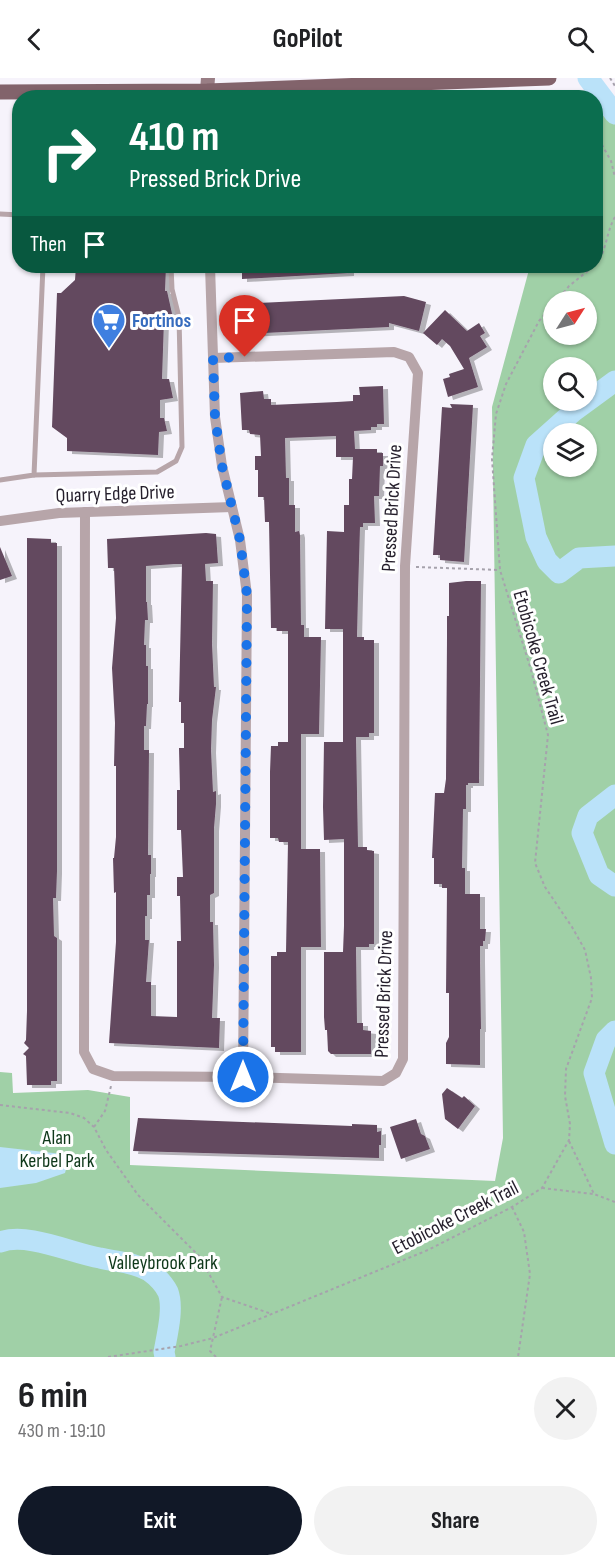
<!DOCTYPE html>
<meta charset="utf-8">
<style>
body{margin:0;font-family:"Sofia Sans Condensed",sans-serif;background:#f2f2f2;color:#202124;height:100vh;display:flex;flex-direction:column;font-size:22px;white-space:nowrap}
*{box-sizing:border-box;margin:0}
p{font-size:20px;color:#757577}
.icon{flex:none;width:33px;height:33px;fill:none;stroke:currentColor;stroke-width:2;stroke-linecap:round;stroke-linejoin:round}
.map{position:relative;height:1279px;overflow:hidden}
.details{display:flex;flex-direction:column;background:#fff;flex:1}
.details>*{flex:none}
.guide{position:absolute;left:12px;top:12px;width:591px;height:183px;border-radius:24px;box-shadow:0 2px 4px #0004;background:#0b6e4f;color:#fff;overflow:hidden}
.needle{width:39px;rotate:54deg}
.buttons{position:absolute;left:543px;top:213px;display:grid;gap:12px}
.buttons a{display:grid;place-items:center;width:54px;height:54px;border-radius:50%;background:#fff;box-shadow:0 2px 4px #0004;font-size:30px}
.pin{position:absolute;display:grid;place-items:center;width:51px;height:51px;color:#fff;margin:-62px -26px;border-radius:50% 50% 50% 0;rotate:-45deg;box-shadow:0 0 6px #0007}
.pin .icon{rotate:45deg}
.me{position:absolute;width:66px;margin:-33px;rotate:0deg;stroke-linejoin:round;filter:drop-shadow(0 0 4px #0008)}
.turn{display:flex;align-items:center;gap:21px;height:126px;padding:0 18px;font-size:27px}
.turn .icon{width:78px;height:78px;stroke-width:2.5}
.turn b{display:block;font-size:42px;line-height:51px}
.then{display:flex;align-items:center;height:57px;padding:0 18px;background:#0003;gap:12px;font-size:22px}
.round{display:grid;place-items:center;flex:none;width:63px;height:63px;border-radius:32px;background:#f2f2f2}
.summary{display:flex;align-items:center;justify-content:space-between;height:102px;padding:0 18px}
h1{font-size:36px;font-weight:700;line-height:45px}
.action{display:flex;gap:12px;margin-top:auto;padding:12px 18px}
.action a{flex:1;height:69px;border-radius:36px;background:#111827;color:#fff;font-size:24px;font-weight:700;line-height:69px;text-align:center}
.action a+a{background:#f2f2f2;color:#202124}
header{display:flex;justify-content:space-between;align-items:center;height:78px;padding:0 18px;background:#fff;font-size:27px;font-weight:700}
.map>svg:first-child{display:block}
.green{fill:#a0d0a7;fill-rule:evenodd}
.water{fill:#bae2f9}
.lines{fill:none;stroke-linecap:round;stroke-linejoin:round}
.river{stroke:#bae2f9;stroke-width:21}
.building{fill:#63495f;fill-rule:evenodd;filter:url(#shadow)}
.path{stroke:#a6a2ac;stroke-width:2;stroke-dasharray:3 3;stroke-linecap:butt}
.lane{stroke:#b7a5a9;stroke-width:5}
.street{stroke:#b7a5a9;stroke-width:10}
.secondary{stroke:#997e85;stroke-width:14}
.primary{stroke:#82636b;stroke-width:15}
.route{stroke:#1a73e8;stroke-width:10;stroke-dasharray:0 18}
.labels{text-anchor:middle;stroke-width:6;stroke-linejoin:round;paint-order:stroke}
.shop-label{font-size:20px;font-weight:bold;fill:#366cbe;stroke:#fff;text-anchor:start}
.street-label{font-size:20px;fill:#241e2b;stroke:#fff}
.park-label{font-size:20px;fill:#0f381a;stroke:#fff}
</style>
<header><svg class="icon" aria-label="back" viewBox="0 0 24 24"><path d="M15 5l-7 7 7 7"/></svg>GoPilot<svg class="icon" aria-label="search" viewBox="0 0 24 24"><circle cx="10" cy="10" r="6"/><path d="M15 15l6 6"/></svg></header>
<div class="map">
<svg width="615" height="1279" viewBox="0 0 615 1279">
<defs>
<filter id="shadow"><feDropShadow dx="5" dy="3" stdDeviation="0" flood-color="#0004"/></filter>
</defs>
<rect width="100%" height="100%" fill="#f6f3fb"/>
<path class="green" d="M615,27V1279H0V994L12,995L13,1015L88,1012L130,1019V1087L495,1103L503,1060L492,329L530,188H596V28ZM554,224H586V256H554ZM554,290H586V322H554ZM554,356H586V388H554Z"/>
<path class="water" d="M0,1069L62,1076L68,1084L65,1095L36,1105L0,1110Z"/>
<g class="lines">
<g class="river">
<path d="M588,0L615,36"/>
<path d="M615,303L574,333L536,367L524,400L536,459L547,483L559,495L579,480L615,478"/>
<path d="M615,717L588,738L582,755L599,797L615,808"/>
<path d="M615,953L606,962L594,995L615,1066"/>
<path d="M0,1164C28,1154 71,1175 100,1180C117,1184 134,1184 149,1193C156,1198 164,1206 168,1214C174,1230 167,1257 164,1274L165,1279"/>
</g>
</g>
<g class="building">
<path d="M76,188H166L165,213H167L173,240L164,242L162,301H169L173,320L160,322V340H164L167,353L159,354L158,377L67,373V360L52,349L57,215H61L75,202Z"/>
<path d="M242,188H349V195L242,201Z"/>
<path d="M404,218L426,224L419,253L389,245V249L244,256L243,250H239L238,226Z"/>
<path d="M445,232L467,253L479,245L485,255L480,258L487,269L469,280L478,309L448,319L443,301L450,299L449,296L464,291L450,268L442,261L437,267L423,255Z"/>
<path d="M383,308L384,346H377V349H371V352L354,353L355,371H377V375H383V388H380L379,418H374L375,445H363V449H360L358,516L357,559H364V562H374V655H369V659H356L358,769H367V772L374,773V866H369V869H356L357,945H363V952L371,953V976H331L328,973L327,952H325L324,939V874H343L344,848V761L324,762L323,729L324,664H343V551H325L327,453L344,454V427H349V401H352L353,379H336V358L285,360L286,400H289V427H295V454L299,453L300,457L301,547H304V559H321L319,656H301V771H320L321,869H301V974H275V969H271V878H277V874H286L288,764H279L278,760H270V694L271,668H278V664H288V553H277V550H271L269,444H265L264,419H258V392H255V378H261L260,357L250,356L249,352H242L240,315L263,313L264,321H271V327L337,324L353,323V317H360L359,309Z"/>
<path d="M450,326L473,327L464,484L440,482V477H433L442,329L452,330Z"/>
<path d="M206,455L216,456L218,485L205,486L206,503H213L212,566L214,609H216L212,642L211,672L213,714L216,713V726L214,750V815L210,817V844H213L214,887L212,940H220L219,970L109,965L116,864V814L114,815L113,780H114L116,759V688H114L115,645L112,590L116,540L114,490H108L107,461ZM175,486H182L179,624H181V645H184V670H179L180,712H177V752H181L183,799H177V818H180L181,863H177V939L151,938V904H146L149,862H145V838H147V817H150V796H151V777H148L149,672H144V648H146L147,626H148V588H146V567H144L145,542H148L147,524H146V488Z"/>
<path d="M27,460L51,461V465H57V793L56,820H53L54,858L57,860V1003H51V1007H27L26,978L23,976L29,970L24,965L26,962L27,933Z"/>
<path d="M0,469L12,498L0,502Z"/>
<path d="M466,503H481L479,705H468V707H466V731H463L462,790H465V816H480V851H486L485,863H483V868H480V881L481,951H480V987L446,986V965L449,959V915H446L447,810H442V806H434V780H432L435,715H444L446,701L447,560V538H449V505Z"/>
<path d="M447,1010L462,1020L464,1018L475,1028L458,1051L445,1041L442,1016Z"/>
<path d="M138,1040L352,1048V1046L377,1047V1054L381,1053V1067H379V1080L133,1073Z"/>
<path d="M416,1041L421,1056L425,1058L430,1071L401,1081L390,1049Z"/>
</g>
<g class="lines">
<g class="path">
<path d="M610,0L615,8"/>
<path d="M596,56L611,83L615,99"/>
<path d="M596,186C607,173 606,154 615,139"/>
<path d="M556,224L569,208L594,188"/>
<path d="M416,489L500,492"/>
<path d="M0,1027L70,1035L84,1040L94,1049L106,1072L138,1117L199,1178L222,1219L269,1235"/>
<path d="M94,1049L105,1033L111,1008"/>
<path d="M569,1063L594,1116L615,1124"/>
<path d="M542,1110L593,1116"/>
<path d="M512,1129L524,1154L530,1196L518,1279"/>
<path d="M108,1279L181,1268L213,1260L428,1172L512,1129L542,1110L569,1062L570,1046L565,1018L566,991L592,920L591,900L585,872L572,849L545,809L535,785L548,657L531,592L500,492L492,381L496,336L506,306L539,243L554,226"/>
<path d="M216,1279L210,1273L222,1219"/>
</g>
<g class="lane">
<path d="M0,136L20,137"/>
<path d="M34,397L157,394L176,383L182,369L179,239L172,211L171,188"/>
<path d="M0,402L34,397L43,188"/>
</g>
<g class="street">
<path d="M210,188L215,339L222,388L240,462L247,517L243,999"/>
<path d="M85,434L84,974L93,991L113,998L243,999L383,1003L396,995L403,981L405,488L418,295L409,279L394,274L213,280"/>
<path d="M0,443L59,435L232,429"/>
</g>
<path class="secondary" d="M207,13L208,0"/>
<path class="primary" d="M0,14L207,13L549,0"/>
</g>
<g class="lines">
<path class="route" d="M243,999L247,517L240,462L222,388L215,339L213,280L245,279"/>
</g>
<defs>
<symbol id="supermarket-pin" viewBox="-11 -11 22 30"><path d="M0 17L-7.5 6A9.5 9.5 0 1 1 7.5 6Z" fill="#3f7fe0" stroke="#fff"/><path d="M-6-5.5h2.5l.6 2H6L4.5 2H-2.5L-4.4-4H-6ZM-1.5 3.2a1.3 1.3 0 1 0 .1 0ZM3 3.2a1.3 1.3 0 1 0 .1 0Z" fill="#fff"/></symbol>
</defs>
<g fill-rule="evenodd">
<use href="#supermarket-pin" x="90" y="223" width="38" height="52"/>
</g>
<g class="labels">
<g class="shop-label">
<text x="132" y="249">Fortinos</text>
</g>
<g class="street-label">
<text transform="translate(115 415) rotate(-2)" y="7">Quarry Edge Drive</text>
<text transform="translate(391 430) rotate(-87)" y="7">Pressed Brick Drive</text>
<text transform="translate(539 579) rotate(74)" y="7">Etobicoke Creek Trail</text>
<text transform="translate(383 916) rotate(-88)" y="7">Pressed Brick Drive</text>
<text transform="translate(455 1139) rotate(-27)" y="7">Etobicoke Creek Trail</text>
</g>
<g class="park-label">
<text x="57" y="1066">Alan<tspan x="57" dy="23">Kerbel Park</tspan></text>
<text x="163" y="1191">Valleybrook Park</text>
</g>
</g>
</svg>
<div class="buttons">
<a><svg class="needle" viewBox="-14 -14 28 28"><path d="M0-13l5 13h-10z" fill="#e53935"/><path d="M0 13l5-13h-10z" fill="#757577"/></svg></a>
<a><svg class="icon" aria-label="search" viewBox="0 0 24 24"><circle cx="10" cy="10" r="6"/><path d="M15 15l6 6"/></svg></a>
<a><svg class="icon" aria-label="layers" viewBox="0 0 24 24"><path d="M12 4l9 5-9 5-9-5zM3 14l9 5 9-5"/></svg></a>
</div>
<div class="pin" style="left:245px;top:279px;background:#d93025"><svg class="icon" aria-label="arrive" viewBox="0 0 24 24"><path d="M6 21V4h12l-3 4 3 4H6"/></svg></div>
<svg class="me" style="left:243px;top:999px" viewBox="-20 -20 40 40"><circle r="17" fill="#1a73e8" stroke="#fff" stroke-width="3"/><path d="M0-11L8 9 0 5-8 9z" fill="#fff"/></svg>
<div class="guide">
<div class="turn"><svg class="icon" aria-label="right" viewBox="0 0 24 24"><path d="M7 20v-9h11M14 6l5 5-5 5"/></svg><div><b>410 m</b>Pressed Brick Drive</div></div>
<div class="then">Then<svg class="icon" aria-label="arrive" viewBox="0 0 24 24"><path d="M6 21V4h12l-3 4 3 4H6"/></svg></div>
</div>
</div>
<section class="details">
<div class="summary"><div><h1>6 min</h1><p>430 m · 19:10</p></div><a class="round"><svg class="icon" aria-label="close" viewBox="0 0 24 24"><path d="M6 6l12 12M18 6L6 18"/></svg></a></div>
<div class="action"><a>Exit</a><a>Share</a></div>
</section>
